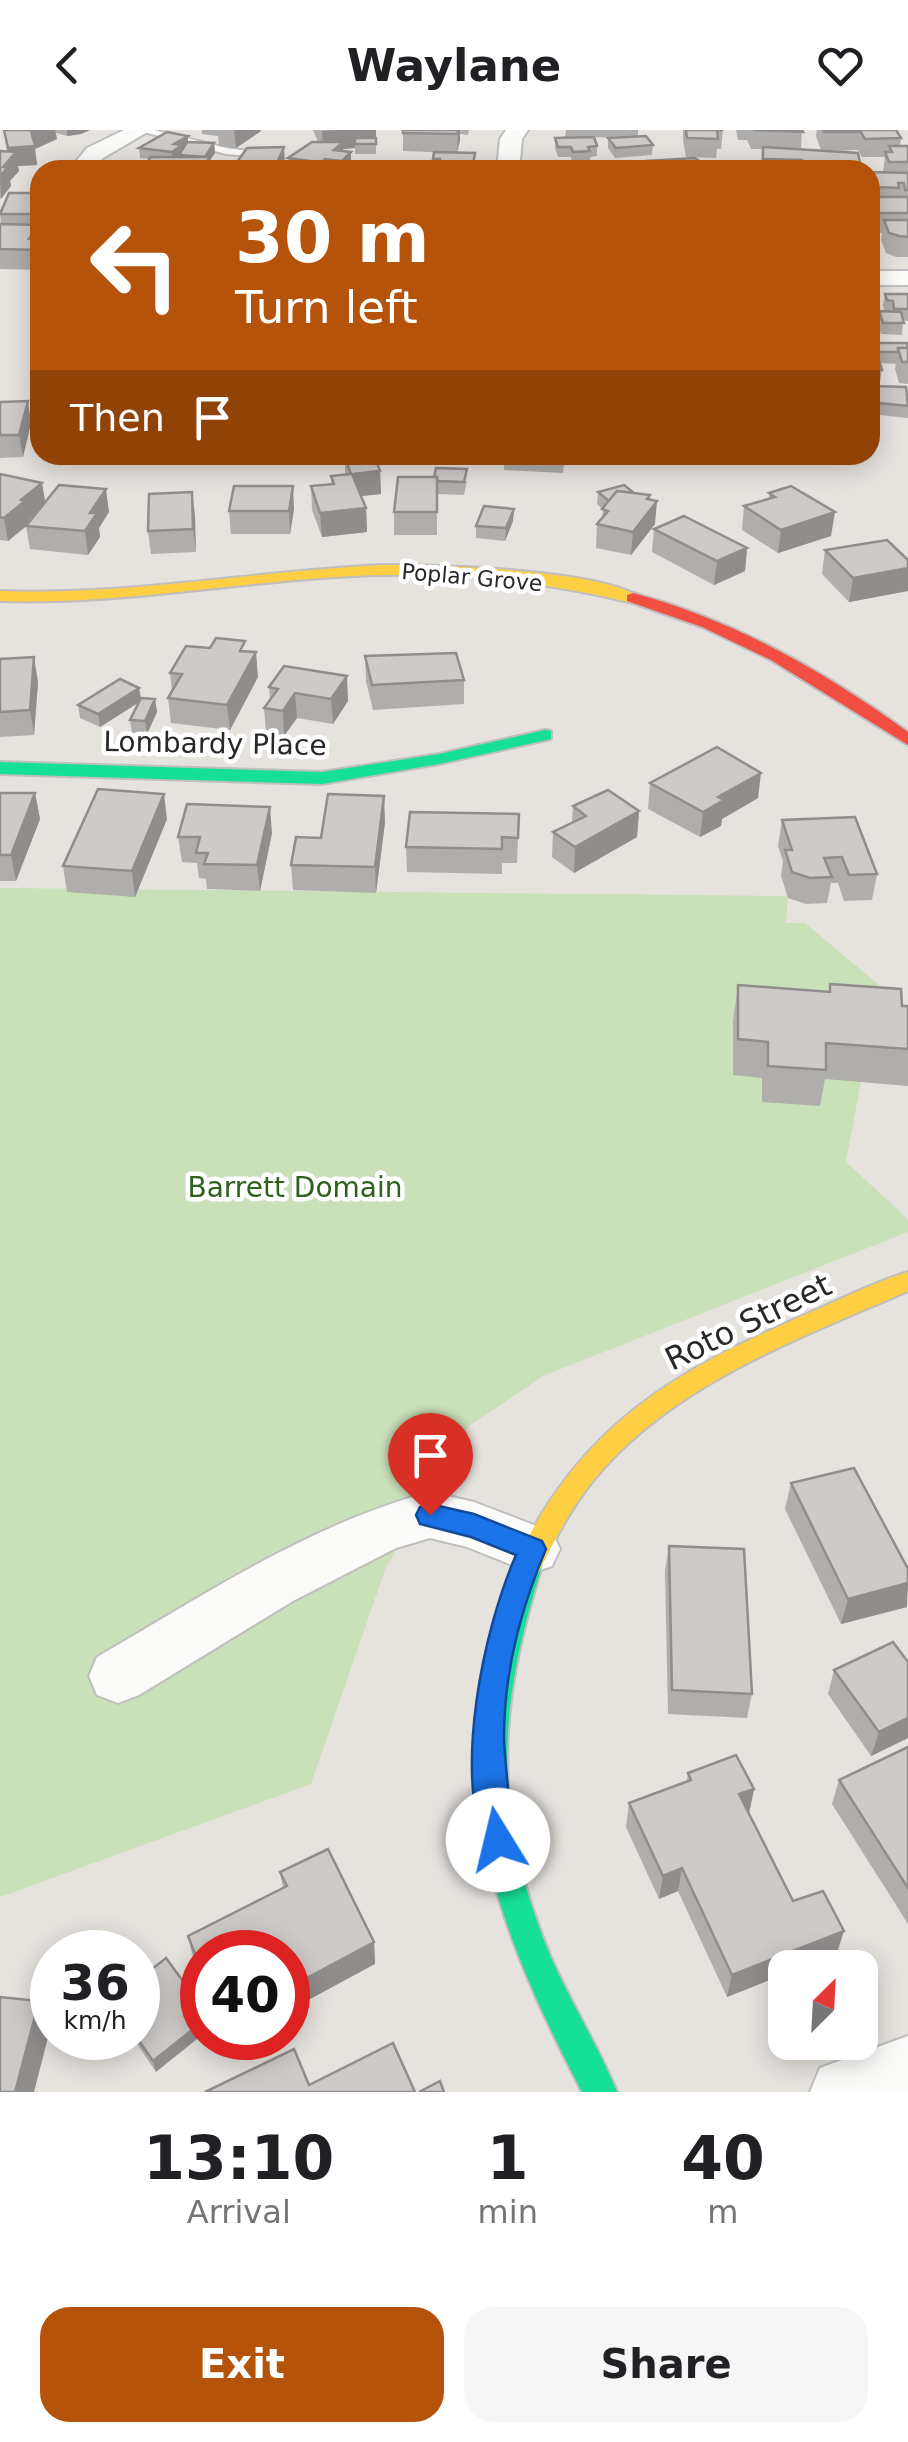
<!DOCTYPE html>
<style>
body{margin:0;font-family:"DejaVu Sans",sans-serif;background:#f6f6f6;color:#202124;height:100vh;display:flex;flex-direction:column;font-size:38px;white-space:nowrap}
*{box-sizing:border-box;margin:0}
p{font-size:32px;color:#757577}
.icon{flex:none;width:55px;height:55px;fill:none;stroke:currentColor;stroke-width:2;stroke-linecap:round;stroke-linejoin:round}
.map{position:relative;height:1962px;overflow:hidden}
.details{display:flex;flex-direction:column;background:#fff;flex:1}
.details>*{flex:none}
.hud{position:absolute;left:30px;top:30px;width:850px;height:305px;border-radius:30px;box-shadow:0 5px 25px #0003;background:#b45309;color:#fff;overflow:hidden}
.needle{width:65px;rotate:24deg}
.controls{position:absolute;left:768px;top:1820px;display:grid;gap:20px}
.controls a{display:grid;place-items:center;width:110px;height:110px;border-radius:20px;background:#fff;box-shadow:0 5px 25px #0003;font-size:50px}
.speed{position:absolute;left:30px;top:1800px;display:flex;gap:20px;font-size:50px;font-weight:700;text-align:center}
.speed>*{display:grid;place-content:center;width:130px;height:130px;border-radius:50%;background:#fff;box-shadow:0 5px 25px #0003;line-height:1}
.speed small{font-size:25px;font-weight:400}
.speed .limit{border:15px solid #d22;background:#fff;color:#111}
.pin{position:absolute;display:grid;place-items:center;width:85px;height:85px;color:#fff;margin:-102px -42px;border-radius:50% 50% 50% 0;rotate:-45deg;box-shadow:0 0 10px #0007}
.pin .icon{rotate:45deg}
.me{position:absolute;width:110px;margin:-55px;rotate:351deg;stroke-linejoin:round;filter:drop-shadow(0 0 8px #0008)}
.turn{display:flex;align-items:center;gap:35px;height:210px;padding:0 40px;font-size:45px}
.turn .icon{width:130px;height:130px;stroke-width:2.5}
.turn b{display:block;font-size:70px;line-height:85px}
.then{display:flex;align-items:center;height:95px;padding:0 40px;background:#0003;gap:20px;font-size:38px}
.eta{display:flex;justify-content:space-evenly;align-items:center;height:170px;text-align:center}
.eta b{font-size:60px;font-weight:700;line-height:70px}
.button{display:flex;gap:20px;margin-top:auto;padding:20px 40px}
.button a{flex:1;height:115px;border-radius:30px;background:#b45309;color:#fff;font-size:40px;font-weight:700;line-height:115px;text-align:center}
.button a+a{background:#f6f6f6;color:#202124}
header{display:flex;justify-content:space-between;align-items:center;height:130px;padding:0 40px;background:#fff;font-size:45px;font-weight:700}
.map>svg:first-child{display:block}
.green{fill:#cae0b8}
.lines{fill:none;stroke-linecap:round;stroke-linejoin:round}
.lane-casing{stroke:#c0bebf;stroke-width:4}
.street-casing{stroke:#c0bebf;stroke-width:4}
.fast-casing{stroke:#c0bebf;stroke-width:4}
.slow-casing{stroke:#c0bebf;stroke-width:4}
.jam-casing{stroke:#c0bebf;stroke-width:4}
.lane{fill:#fbfbfa;fill-rule:evenodd}
.street{fill:#fbfbfa;fill-rule:evenodd}
.fast{fill:#16e098;fill-rule:evenodd}
.slow{fill:#ffcf43;fill-rule:evenodd}
.jam{fill:#f24e42;fill-rule:evenodd}
.wall{fill:#b0aeac}
.shaded-wall{fill:#908d8c}
.building{fill:#cdcac8;stroke:#908d8c;stroke-width:2.5}
.route{fill:#1a73e8;stroke:#114b97;stroke-width:2.5}
.labels{text-anchor:middle;stroke-width:9;stroke-linejoin:round;paint-order:stroke}
.far-street-label{font-size:22px;fill:#282828;stroke:#fff}
.street-label{font-size:28px;fill:#282828;stroke:#fff}
.park-label{font-size:28px;fill:#2f601d;stroke:#fff}
.near-street-label{font-size:32px;fill:#282828;stroke:#fff}
</style>
<header><svg class="icon" aria-label="back" viewBox="0 0 24 24"><path d="M15 5l-7 7 7 7"/></svg>Waylane<svg class="icon" aria-label="heart" viewBox="0 0 24 24"><path d="M12 20l-8-8c-3-5 5-10 8-4 3-6 11-1 8 4z"/></svg></header>
<div class="map">
<svg width="908" height="1962" viewBox="0 0 908 1962">
<rect width="100%" height="100%" fill="#e6e2de"/>
<path class="green" d="M0,758L788,766L786,793H805L879,855L846,1032L908,1089V1102L543,1246L469,1296L386,1437L311,1654L0,1767Z"/>
<g class="lines">
<defs>
<path id="lane" d="M136,0H154L226,18L277,25L272,28L226,24Z"/>
<g id="street">
<path d="M124,0H151L103,28L92,40H69L87,18Z"/>
<path d="M506,0H528L522,9L519,40H497L500,9Z"/>
<rect x="870" y="141" width="38" height="14"/>
<path d="M430,1362L474,1372L552,1402L560,1419L552,1436L532,1443L467,1417L430,1408L396,1418L293,1471L139,1565L118,1573L97,1565L89,1546L97,1527C204,1465 310,1394 430,1362Z"/>
<path d="M908,1906V1962H810L820,1938Z"/>
</g>
<g id="fast">
<path d="M545,600L551,601V609L439,634L322,654L0,644V632L322,642L439,624Z"/>
<path d="M529,1421L539,1424L543,1433C497,1578 491,1682 550,1825C570,1872 598,1915 617,1962H582C520,1842 462,1713 478,1574C484,1525 500,1479 515,1433L519,1424Z"/>
</g>
<g id="slow">
<path d="M382,435C435,435 602,439 641,468L633,473C535,449 437,440 336,447C224,454 113,475 0,471V461C128,466 254,441 382,435Z"/>
<path d="M908,1142V1161C803,1207 683,1250 604,1338C576,1369 557,1404 539,1442L529,1445L519,1442L515,1433C582,1294 672,1242 809,1183C842,1169 874,1152 908,1142Z"/>
</g>
<path id="jam" d="M633,463C734,490 824,541 908,602V615L771,530L702,497L627,471V465Z"/>
</defs>
<use href="#lane" class="lane-casing"/>
<use href="#street" class="street-casing"/>
<use href="#fast" class="fast-casing"/>
<use href="#slow" class="slow-casing"/>
<use href="#jam" class="jam-casing"/>
<use href="#lane" class="lane"/>
<use href="#street" class="street"/>
<use href="#fast" class="fast"/>
<use href="#slow" class="slow"/>
<use href="#jam" class="jam"/>
</g>
<g class="wall">
<path d="M4,0H90L81,4L67,6L56,3L57,9L35,19L37,35L18,36L19,41L10,51L11,56L0,69V21L7,22Z"/>
<path d="M202,0H260L261,1L236,18L219,16L218,6L202,4Z"/>
<path d="M313,0H376V24H355V18L343,19V21L351,22V40H288V28L318,12Z"/>
<path d="M403,0H469L468,5L460,4L457,23L403,21Z"/>
<path d="M566,0H638V7L653,15L652,25L615,28L608,18V8H617L594,7L597,16V26L590,27V31L572,32L571,27H558L555,18V8L588,7H565Z"/>
<path d="M683,0H723L721,19H717L716,28L686,27L683,11Z"/>
<path d="M736,0H802L801,19L821,20L816,6L817,0H896L901,8L900,16H908V127H896L886,123L881,110L882,103H877L875,120H870V42H883L885,27H862L858,20L828,21L861,38L860,40H761L762,19H751L747,10H738Z"/>
<path d="M188,12L214,13L215,23L210,30L211,40H142L149,29L140,28L139,18Z"/>
<path d="M433,29L475,33L474,40L433,39Z"/>
<path d="M39,63L40,140L0,139V94H1L0,83Z"/>
<path d="M885,164H908V191L903,190L902,205L881,204L877,193L879,181L885,182L883,175Z"/>
<path d="M875,213L908,216V254L899,253L895,239L896,234L880,233L882,240L880,252H870V229L874,230L873,224Z"/>
<path d="M872,256L908,265V288L870,284V261Z"/>
<path d="M0,272L31,293L23,327L0,328Z"/>
<path d="M565,325L563,343L504,340V328Z"/>
<path d="M345,328L380,341L381,364L361,366L366,378L367,402L322,407L312,380L311,356L331,354V346L345,344Z"/>
<path d="M0,344L45,372L109,382L99,398L100,407L88,425L30,419L26,396L8,411L0,410Z"/>
<path d="M398,347L467,351L464,365L437,364V405H394V382Z"/>
<path d="M192,362L196,422L151,424L148,401Z"/>
<path d="M598,362L634,363L650,369L655,394L631,425L596,418L597,394L602,389L603,379L597,374Z"/>
<path d="M769,363L831,406L778,423L742,400L744,376L769,369Z"/>
<path d="M294,379L290,404H231L229,381Z"/>
<path d="M514,379L513,391L505,411L476,408V396Z"/>
<path d="M654,399L747,418L745,441L714,455L652,422Z"/>
<path d="M825,420L908,430V461L849,472L822,444Z"/>
<path d="M246,521L258,547L230,600L171,593L168,568L172,561L170,543Z"/>
<path d="M0,526L1,529L38,552L34,605L0,607Z"/>
<path d="M365,526L464,550V574L373,580L366,551Z"/>
<path d="M269,557L348,571L333,594L297,588L284,606L266,603L264,578L270,570Z"/>
<path d="M139,558L141,568L155,569L157,582L147,604L132,603L130,590L138,573L100,597L80,588L78,575Z"/>
<path d="M650,653L758,668L722,689L721,696L700,707L648,679Z"/>
<path d="M0,663H35L40,689L16,751H0Z"/>
<path d="M573,676L639,681L637,707L574,743L552,727L553,702L572,693Z"/>
<path d="M519,684L517,733H502V744L407,742L406,717Z"/>
<path d="M167,689L135,767L67,762L63,736Z"/>
<path d="M782,690L877,744L872,770L844,771L838,753H831L827,773L806,774L788,768L781,746L783,731L778,716Z"/>
<path d="M385,692L376,763L293,760L291,735L321,708Z"/>
<path d="M272,703L260,761L207,759L206,749L199,748L197,733L182,732L178,707Z"/>
<path d="M830,854L908,876V956L825,949L820,976L762,972V948L733,945V891L738,855L829,861Z"/>
<path d="M791,1353L907,1477L841,1494L785,1379Z"/>
<path d="M669,1416L752,1564L747,1588L668,1584L665,1441Z"/>
<path d="M908,1532V1608L871,1626L828,1564L834,1540Z"/>
<path d="M908,1617V1794L832,1674L839,1650Z"/>
<path d="M688,1643L754,1659L749,1683L793,1771L837,1823L801,1838H785V1844L727,1867L678,1761L659,1769L626,1697L629,1673L687,1651Z"/>
<path d="M280,1742L374,1812L375,1834L202,1822V1852L193,1828L188,1806L283,1758Z"/>
<path d="M166,1828L156,1942L133,1908H138Z"/>
</g>
<g class="shaded-wall">
<path d="M33,0H55L57,9L35,19L37,35L18,36L19,41L10,51L11,56L1,69L0,46L3,37L10,29L8,18Z"/>
<path d="M67,0H90L81,4L67,6Z"/>
<path d="M234,0H260L261,1L236,18Z"/>
<path d="M340,0H376V14H355V18L343,19V29L351,22V40H342V31L323,20L322,1Z"/>
<path d="M458,0H460V11L457,23Z"/>
<path d="M188,6V16L179,25V28L173,32L172,22L174,14Z"/>
<path d="M214,13L215,23L210,30L211,40H201L204,29Z"/>
<path d="M284,17L285,36L283,40H274Z"/>
<path d="M325,29L326,40H318V36Z"/>
<path d="M38,95L40,108V116L29,109Z"/>
<path d="M28,271L31,293L23,327L19,305Z"/>
<path d="M380,341L381,364L352,367V344Z"/>
<path d="M42,353L46,376L28,390L29,394L8,411L4,388L21,370Z"/>
<path d="M293,356L294,379L290,404L289,381Z"/>
<path d="M106,359L109,382L99,398L100,407L88,425L85,401L90,383Z"/>
<path d="M192,362L195,385L196,422L193,399Z"/>
<path d="M650,365L649,381L657,371L655,394L631,425L633,402Z"/>
<path d="M366,378L367,402L322,407L320,383Z"/>
<path d="M514,379L513,391L505,411L506,398Z"/>
<path d="M835,382L831,406L778,423L781,400Z"/>
<path d="M747,418L745,441L714,455L717,431Z"/>
<path d="M908,438V461L849,472L853,448Z"/>
<path d="M256,522L258,547L230,600L227,575Z"/>
<path d="M34,527L38,552L34,605L30,580Z"/>
<path d="M347,546L348,571L333,594L331,569Z"/>
<path d="M139,558L141,571L100,597L98,584Z"/>
<path d="M295,563L297,588L284,606L283,581Z"/>
<path d="M155,569L157,582L147,604L145,591Z"/>
<path d="M761,643L758,668L722,689L721,696L700,707L703,682L718,667Z"/>
<path d="M35,663L40,689L16,751L11,725Z"/>
<path d="M164,664L167,689L135,767L132,741Z"/>
<path d="M384,666L385,692L376,763L375,737Z"/>
<path d="M270,677L272,703L260,761L257,735Z"/>
<path d="M639,681L637,707L574,743L575,717Z"/>
<path d="M908,1453L907,1477L841,1494L848,1469Z"/>
<path d="M908,1588V1608L871,1626L879,1602Z"/>
<path d="M754,1659L749,1683L739,1664Z"/>
<path d="M682,1738L678,1761L659,1769L663,1746Z"/>
<path d="M844,1801L837,1823L801,1838H785V1844L727,1867L732,1845Z"/>
<path d="M374,1812L375,1834L288,1881V1858Z"/>
<path d="M39,1871L50,1900L34,1962H15Z"/>
<path d="M202,1892V1905L156,1942L153,1931Z"/>
</g>
<g class="building">
<path d="M4,0H33L31,1L35,16L8,18Z"/>
<path d="M403,0H458L457,4L403,3Z"/>
<path d="M686,0H723H717L718,9L687,8Z"/>
<path d="M753,0H802L803,2Z"/>
<path d="M823,0H896L901,8L865,9L861,2H824Z"/>
<path d="M167,2L188,6L174,14L182,15L172,22L139,18Z"/>
<path d="M646,6L653,15L616,18L608,8Z"/>
<path d="M594,7L597,16L588,17L590,21L573,22L571,17H558L555,8Z"/>
<rect x="355" y="8" width="21" height="6"/>
<path d="M187,12L214,13L205,27L179,25Z"/>
<path d="M312,12H343L334,20L351,22L342,31L325,29L318,36L305,35L310,31L288,28Z"/>
<path d="M889,16H908V32H889L885,22H892Z"/>
<path d="M284,17L274,40H243L244,38L235,35L247,18Z"/>
<path d="M763,17L858,23L861,38L831,37L802,33V30L763,29Z"/>
<path d="M0,21L16,22L3,37H8L0,46Z"/>
<path d="M434,22L475,23L472,40L438,39L440,29H433Z"/>
<path d="M151,27H210L201,40L142,39Z"/>
<path d="M695,28L709,38L701,40H646V31Z"/>
<path d="M870,42L908,43V60H905L904,53H898L899,58L877,57L875,49H870Z"/>
<path d="M9,63H39L36,71H40V84H0Z"/>
<path d="M870,67H908V83H873L878,100L870,99Z"/>
<path d="M884,90H908V107L899,106L889,103Z"/>
<path d="M0,94L38,95L29,109L40,110V120L0,119Z"/>
<path d="M885,164H908V179H894L893,171L887,170Z"/>
<path d="M879,181L901,182L904,193H883Z"/>
<path d="M875,213H907L908,218H898V222H877Z"/>
<path d="M898,218H908V232H902Z"/>
<path d="M870,229L879,230L882,240H870Z"/>
<path d="M872,256L906,257L908,276L870,272V261H873Z"/>
<path d="M28,271L19,305H0V272Z"/>
<path d="M374,325L380,341L352,344L366,378L320,383L311,356L334,354L331,346L351,344L345,328Z"/>
<path d="M505,325H565L564,331L504,328Z"/>
<path d="M436,338L467,339L464,352L437,351V347H434Z"/>
<path d="M0,344L42,353L21,370L25,371L4,388L0,387Z"/>
<path d="M398,347H437V382H394Z"/>
<path d="M59,355L106,359L90,383H97L85,401L26,396Z"/>
<path d="M624,355L634,363L617,361L609,371L598,362Z"/>
<path d="M234,356H293L289,381H229Z"/>
<path d="M791,356L835,382L781,400L744,376L775,367L769,363Z"/>
<path d="M617,361L650,365L647,369L657,371L633,402L597,394L608,381L602,379Z"/>
<path d="M192,362L193,399L148,401L149,364Z"/>
<path d="M484,376L514,379L506,398L476,396Z"/>
<path d="M684,386L747,418L717,431L654,399Z"/>
<path d="M887,410L908,430V438L853,448L825,420Z"/>
<path d="M216,508L245,511L240,521L256,522L227,575L168,568L182,544L170,543L186,516L210,518Z"/>
<path d="M456,523L464,550L372,555L365,526Z"/>
<path d="M34,527L30,580L0,582V529Z"/>
<path d="M284,536L347,546L331,569L295,563L283,581L264,578L278,559L269,557Z"/>
<path d="M120,549L139,558L98,584L78,575Z"/>
<path d="M141,568L155,569L145,591L130,590Z"/>
<path d="M717,617L761,643L718,667L724,670L703,682L650,653Z"/>
<path d="M98,659L164,664L132,741L63,736Z"/>
<path d="M608,660L639,681L575,717L553,702L586,686L573,676Z"/>
<path d="M0,663H35L11,725H0Z"/>
<path d="M328,664L384,666L375,737L291,735L296,707L321,708Z"/>
<path d="M187,674L270,677L257,735L204,734L208,723H196L200,707H178Z"/>
<path d="M410,682L519,684L518,708L502,707V719L406,717Z"/>
<path d="M855,687L877,744L849,745L842,727L824,728L832,747L810,748L792,742L785,720H792L782,690Z"/>
<path d="M830,854L901,859L902,876H908V919L826,913V940L768,936V912L738,909V855L830,862Z"/>
<path d="M854,1338L908,1439V1453L848,1469L791,1353Z"/>
<path d="M669,1416L744,1419L752,1564L672,1560Z"/>
<path d="M893,1512L908,1532V1588L879,1602L834,1540Z"/>
<path d="M908,1617V1758L839,1650Z"/>
<path d="M736,1625L754,1659L739,1664L793,1771L823,1761L844,1801L732,1845L682,1738L663,1746L629,1673L691,1650L688,1643Z"/>
<path d="M328,1719L374,1812L288,1858V1822H202V1841L188,1806L287,1756L280,1742Z"/>
<path d="M166,1828L202,1877V1892L153,1931L137,1908L138,1850Z"/>
<path d="M0,1867L39,1871L15,1962H0Z"/>
<path d="M393,1913L415,1962H205L294,1919L309,1955Z"/>
<path d="M440,1951L444,1962H419Z"/>
</g>
<path class="route" d="M430,1374L474,1384L542,1411L546,1419C521,1478 504,1542 504,1607C504,1629 515,1709 509,1721L498,1726L487,1721C453,1642 483,1501 516,1425L471,1407L420,1394L416,1385L420,1377Z"/>
<g class="labels">
<g class="far-street-label">
<text transform="translate(472 447) rotate(5)" y="8">Poplar Grove</text>
</g>
<g class="street-label">
<text transform="translate(215 613) rotate(1)" y="10">Lombardy Place</text>
</g>
<g class="park-label">
<text x="295" y="1067">Barrett Domain</text>
</g>
<g class="near-street-label">
<text transform="translate(748 1192) rotate(-26)" y="11">Roto Street</text>
</g>
</g>
</svg>
<div class="controls">
<a><svg class="needle" viewBox="-14 -14 28 28"><path d="M0-13l5 13h-10z" fill="#e53935"/><path d="M0 13l5-13h-10z" fill="#757577"/></svg></a>
</div>
<div class="speed"><div>36<small>km/h</small></div><div class="limit">40</div></div>
<div class="pin" style="left:430px;top:1385px;background:#d93025"><svg class="icon" aria-label="arrive" viewBox="0 0 24 24"><path d="M6 21V4h12l-3 4 3 4H6"/></svg></div>
<svg class="me" style="left:498px;top:1710px" viewBox="-20 -20 40 40"><circle r="19" fill="#fff"/><path d="M0-13L10 11 0 6-10 11z" fill="#1a73e8"/></svg>
<div class="hud">
<div class="turn"><svg class="icon" aria-label="left" viewBox="0 0 24 24"><path d="M17 20v-9H6M10 6l-5 5 5 5"/></svg><div><b>30 m</b>Turn left</div></div>
<div class="then">Then<svg class="icon" aria-label="arrive" viewBox="0 0 24 24"><path d="M6 21V4h12l-3 4 3 4H6"/></svg></div>
</div>
</div>
<section class="details">
<div class="eta">
<div><b>13:10</b><p>Arrival</p></div>
<div><b>1</b><p>min</p></div>
<div><b>40</b><p>m</p></div>
</div>
<div class="button"><a>Exit</a><a>Share</a></div>
</section>
